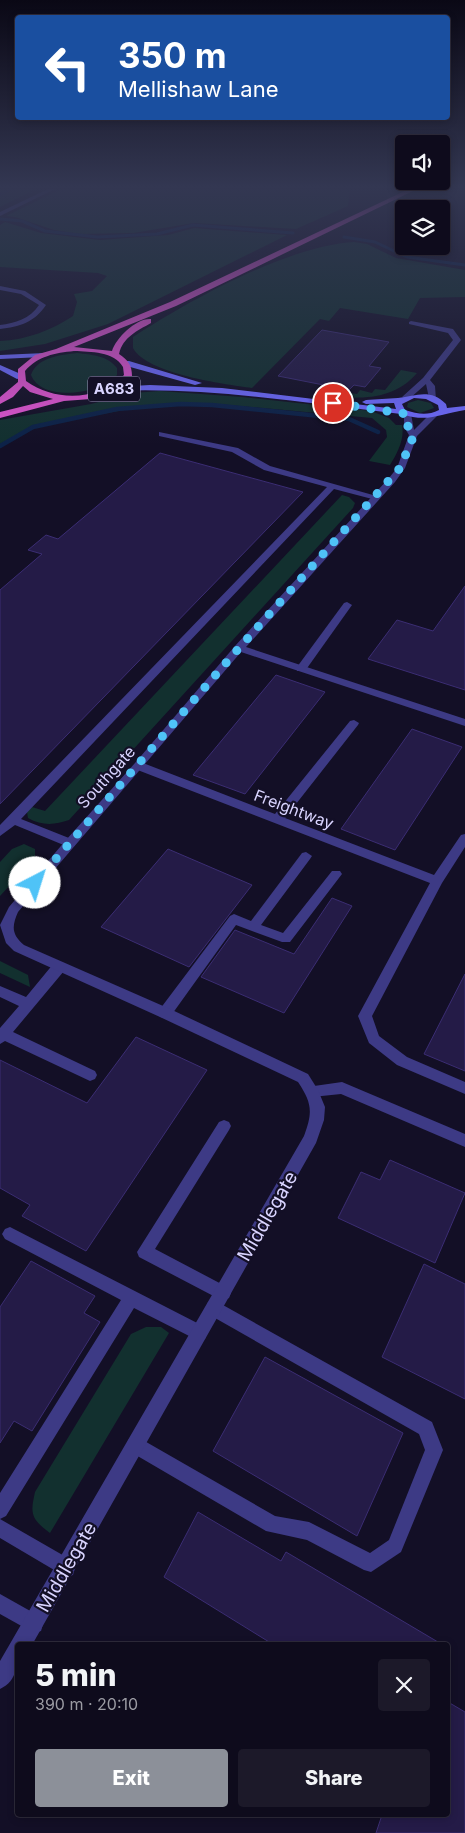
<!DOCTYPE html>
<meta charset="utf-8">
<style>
body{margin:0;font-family:Inter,sans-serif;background:#1c1929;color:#f1f3f6;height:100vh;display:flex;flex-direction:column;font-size:19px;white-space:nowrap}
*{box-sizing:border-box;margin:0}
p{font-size:16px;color:#9b9ba3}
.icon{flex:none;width:28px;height:28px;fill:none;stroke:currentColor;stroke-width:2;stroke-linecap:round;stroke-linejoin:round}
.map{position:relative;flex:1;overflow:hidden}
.panel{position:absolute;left:15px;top:1642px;width:435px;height:175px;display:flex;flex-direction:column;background:#0e0b1c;border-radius:5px;box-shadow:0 2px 8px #0003,0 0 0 1px #2e2b3b}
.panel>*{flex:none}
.guide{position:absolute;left:15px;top:15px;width:435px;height:105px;border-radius:5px;box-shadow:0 2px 8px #0003,0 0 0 1px #2e2b3b;background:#1a4fa0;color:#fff;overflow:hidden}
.tools{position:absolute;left:395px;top:135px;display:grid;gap:10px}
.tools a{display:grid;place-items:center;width:55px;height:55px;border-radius:5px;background:#0e0b1c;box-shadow:0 2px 8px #0003,0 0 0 1px #2e2b3b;font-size:25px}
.pin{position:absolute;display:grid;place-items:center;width:42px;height:42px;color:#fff;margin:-21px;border:2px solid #fff;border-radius:50%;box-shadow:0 1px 5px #0007}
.me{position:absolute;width:55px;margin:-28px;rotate:40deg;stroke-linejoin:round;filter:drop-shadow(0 0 4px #0008)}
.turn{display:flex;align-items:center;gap:18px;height:105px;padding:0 20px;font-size:22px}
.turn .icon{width:65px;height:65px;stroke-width:2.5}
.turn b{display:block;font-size:35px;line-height:42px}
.round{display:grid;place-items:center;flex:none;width:52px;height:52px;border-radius:5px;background:#1c1929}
.head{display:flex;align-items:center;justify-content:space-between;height:85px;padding:0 20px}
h1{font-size:30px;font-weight:800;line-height:38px}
.button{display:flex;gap:10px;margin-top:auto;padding:10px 20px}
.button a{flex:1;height:58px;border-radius:5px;background:#8c9099;color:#fff;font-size:20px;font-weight:800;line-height:58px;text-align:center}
.button a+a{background:#1c1929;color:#f1f3f6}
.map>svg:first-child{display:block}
.green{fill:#12302f}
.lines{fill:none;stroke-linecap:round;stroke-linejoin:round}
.stream-far1{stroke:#0c2248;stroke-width:3}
.stream{stroke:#0c2248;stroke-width:4.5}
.building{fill:#241b47;stroke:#3b2d73}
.service{fill:#3d3a85;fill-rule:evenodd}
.minor{fill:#3d3a85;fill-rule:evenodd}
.secondary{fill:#6f6bff;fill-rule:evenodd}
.trunk{fill:#e055d1;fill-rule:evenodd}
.route{stroke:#4fc3f7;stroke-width:9;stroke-dasharray:0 16.2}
.labels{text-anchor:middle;stroke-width:4.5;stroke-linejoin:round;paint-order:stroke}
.shield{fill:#130f26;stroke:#9e99be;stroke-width:1}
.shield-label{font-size:15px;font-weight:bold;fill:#d9d4ff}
.street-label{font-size:16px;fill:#d9d4ff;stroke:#130f26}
.near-street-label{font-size:19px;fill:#d9d4ff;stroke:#130f26}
</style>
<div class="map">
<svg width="465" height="1833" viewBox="0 0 465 1833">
<rect width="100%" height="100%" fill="#130f26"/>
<g class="green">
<path d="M0,189H36L0,207Z"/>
<path d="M61,189H350L348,206L296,229L194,223L133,233L81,234L54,230L15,217L6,216Z"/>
<path d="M5,222L41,233L100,240L168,235L194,228L287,235L108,324L45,344L0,351V341C26,340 52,330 73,316L77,302L74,294L92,291L107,276L98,273L0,267V225Z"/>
<path d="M354,242L367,244L396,258L465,270V297L420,298L408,319L340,308L329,321L320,319L252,388C224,384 147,374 133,348V337C190,300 287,246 354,242Z"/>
<path d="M77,353C92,355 107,355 117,368V375C101,394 42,403 31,375C37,357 61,355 77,353Z"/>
<path d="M401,370L417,373C396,398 367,399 337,397L344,392L357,394L360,390L372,393L375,389L385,390Z"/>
<path d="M160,391L242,397L371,411L389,418L396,425H402C405,439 397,454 390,465L369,461L387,437L386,430L372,418L217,404L146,406L32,427L0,445V420L91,404L133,393Z"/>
<path d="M418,400L431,403L434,408L420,413L407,407L408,403Z"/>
<path d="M342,495L349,497L355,503L353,508L69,820C55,825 42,826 28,818L27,812L32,807L45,811Z"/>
<path d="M24,844L35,849V858L0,896V862L12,849Z"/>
<path d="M0,961L28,975L30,987L0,973Z"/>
<path d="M146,1327H161L169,1333L50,1533C31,1519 30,1514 35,1492L131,1334Z"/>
</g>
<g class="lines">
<g class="stream-far1">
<path d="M0,195L10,189"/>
<path d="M0,219L22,221L45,231L97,237L157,234L193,225L293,233"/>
<path d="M344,237L375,242L407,257L465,265"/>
</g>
<path class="stream" d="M0,446L33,427L117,409L181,404L212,405L349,419L378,432"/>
</g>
<g class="building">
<path d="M322,330L389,342L369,366L381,368L365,387L354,385L349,390L278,376Z"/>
<path d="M160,453L303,492L0,804V590L42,554L28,550L46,535L58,539Z"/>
<path d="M465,586V690L368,659L397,620L433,631Z"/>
<path d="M276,675L325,692L245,794L193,775Z"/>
<path d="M412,729L462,747L395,850L341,829Z"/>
<path d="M168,849L252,885L189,967L101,927Z"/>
<path d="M332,898L352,906L284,1013L201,977L235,930L294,954Z"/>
<path d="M465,974V1071L424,1054Z"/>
<path d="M136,1037L207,1070L86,1251L22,1216L30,1205L0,1188V1060L87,1103Z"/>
<path d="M390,1160L465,1193L435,1263L338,1218L361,1172L380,1180Z"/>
<path d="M31,1261L95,1296L84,1313L100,1322L32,1431L14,1421L0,1443V1307Z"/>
<path d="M424,1264L465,1284V1399L382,1357Z"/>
<path d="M265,1357L403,1433L357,1536L213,1451Z"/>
<path d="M198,1512L281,1561L286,1552L443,1645H274L164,1577Z"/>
<path d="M448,1702L465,1712V1833H376L382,1815H448Z"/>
</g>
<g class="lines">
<g class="service">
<path d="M0,286L25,291L46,305C35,322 19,327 0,329V325C15,323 30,319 39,305L21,294L0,290Z"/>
<path d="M159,432L238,448L270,466L380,497L376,500L334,489L21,819L74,840L76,843L74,846H66L15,825L0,836V825L327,487L264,470L232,452L159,436Z"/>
<path d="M347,602L352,605L305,671H297V667L344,603Z"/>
<path d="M354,720L359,723L358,725L285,818L434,875L461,835L465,834V847L442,883L372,1016L379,1036L407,1057L465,1082V1094L397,1065L369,1043L358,1016L430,883L135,769L133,766L139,762L143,763L275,814L350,721Z"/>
<path d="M306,852L312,856L310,859L261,925L283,933L332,871H340L342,874L290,942H282L236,925L170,1017L165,1018L160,1017L158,1013L160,1009L230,916L234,914L251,921L302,853Z"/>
<path d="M59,962L64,963L65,967L64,971L13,1032L95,1071L97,1075L95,1079L90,1081L5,1041L0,1044V1028L19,1006L0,997V986L26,997L54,963Z"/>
<path d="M342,1082L465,1134V1147L341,1094L312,1097L307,1095L305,1091L307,1087Z"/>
<path d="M224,1120L229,1122L231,1126L229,1130L155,1249L229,1288L231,1293L229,1298L223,1301L139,1257L137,1252L219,1122Z"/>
<path d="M10,1227L205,1327L207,1333L205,1339L199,1341L134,1308L6,1516L0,1519L73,1561L75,1568L73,1575L66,1577L0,1538V1493L121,1300L5,1239L2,1234L5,1229Z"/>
<path d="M214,1300L432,1422L443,1450L401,1552L371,1572L364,1570L307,1540L266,1531L129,1451L126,1445L129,1439L135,1436L141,1439L275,1516L309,1522L370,1553L389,1540L425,1450L419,1434L208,1314L206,1308L208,1302Z"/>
<path d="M0,1594L41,1617L43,1624L41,1631L34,1633L0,1614Z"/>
</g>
<g class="minor">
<path d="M48,189H55L0,216V212Z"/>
<path d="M411,321L453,329L461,340L430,380L435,386L436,400L429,398L426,384L409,399L402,397L423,378L453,340L448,333L409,324V322Z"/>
<path d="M404,412L411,414L414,430L430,414L437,416L417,436L405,468L395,482L246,647L465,719V726L241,652L18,912C12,926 11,934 24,945L170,1009L308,1074L318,1090L325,1107L324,1120L316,1143L32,1645H18C18,1662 18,1681 0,1689V1661L304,1136C313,1112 312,1103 298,1082L160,1017L14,951L6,943L0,925L9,907L66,840L135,763L235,646L389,478L397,468L409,435L404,427Z"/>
</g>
<g class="secondary">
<path d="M45,353V357H42L0,359V355Z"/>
<path d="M123,361H129L202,383L195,385L123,365Z"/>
<path d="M0,365L23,375L24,377L17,379L0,370Z"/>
<path d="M150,385L222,388L396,409L394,403L366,404L362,402L366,400C377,399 387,399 398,398C416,396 430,388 446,404L447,408L465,406V410C438,414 429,423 401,414C305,403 211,387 114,391L110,389L114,387ZM414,398L426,399L438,405L439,410C427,416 418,414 405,410L402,404Z"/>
</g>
<path class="trunk" d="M409,189H417L176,306L74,347L112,351C116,338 136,318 151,319V323C137,331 123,337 119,354C128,360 132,365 132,376L121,387L109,394L91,399L64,401L0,418V412L53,399L30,392L23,386L13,397L0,404V397L18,382V369L35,355L56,349L170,302ZM74,351C91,352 114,351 123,367L124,375C97,401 56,402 26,381L25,371C38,356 55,353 74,351Z"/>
</g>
<linearGradient id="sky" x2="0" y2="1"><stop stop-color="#0a0815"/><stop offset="0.42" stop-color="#333752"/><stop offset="1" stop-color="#333752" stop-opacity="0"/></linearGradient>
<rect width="465" height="445" fill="url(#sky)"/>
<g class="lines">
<path class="route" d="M35,883L239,648L400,468L414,435L408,427L407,414L333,403"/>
</g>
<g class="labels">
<rect class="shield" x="88" y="376.5" width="52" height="25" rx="4"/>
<g class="shield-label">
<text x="114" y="394">A683</text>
</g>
<g class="street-label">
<text transform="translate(106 777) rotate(-48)" y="6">Southgate</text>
<text transform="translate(294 809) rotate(21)" y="6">Freightway</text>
</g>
<g class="near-street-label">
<text transform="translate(267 1216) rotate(-60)" y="7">Middlegate</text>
<text transform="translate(66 1567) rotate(-60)" y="7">Middlegate</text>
</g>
</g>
</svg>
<div class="tools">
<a><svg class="icon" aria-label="sound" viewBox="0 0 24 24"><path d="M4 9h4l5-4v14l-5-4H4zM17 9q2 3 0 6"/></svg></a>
<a><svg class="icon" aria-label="layers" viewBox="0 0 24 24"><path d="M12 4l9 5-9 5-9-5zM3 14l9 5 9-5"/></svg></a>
</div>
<div class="pin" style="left:333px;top:403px;background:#d93025"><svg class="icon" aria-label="arrive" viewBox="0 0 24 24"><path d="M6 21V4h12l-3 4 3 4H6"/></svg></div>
<svg class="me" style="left:35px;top:883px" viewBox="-20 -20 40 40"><circle r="19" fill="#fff"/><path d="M0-13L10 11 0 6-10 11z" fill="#4fc3f7"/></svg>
<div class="guide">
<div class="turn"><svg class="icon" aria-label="left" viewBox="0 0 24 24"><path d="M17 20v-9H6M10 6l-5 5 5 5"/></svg><div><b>350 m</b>Mellishaw Lane</div></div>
</div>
<section class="panel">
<div class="head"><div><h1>5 min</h1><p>390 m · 20:10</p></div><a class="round"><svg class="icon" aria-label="close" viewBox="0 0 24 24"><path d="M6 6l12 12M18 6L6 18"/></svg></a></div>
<div class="button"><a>Exit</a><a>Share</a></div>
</section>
</div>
